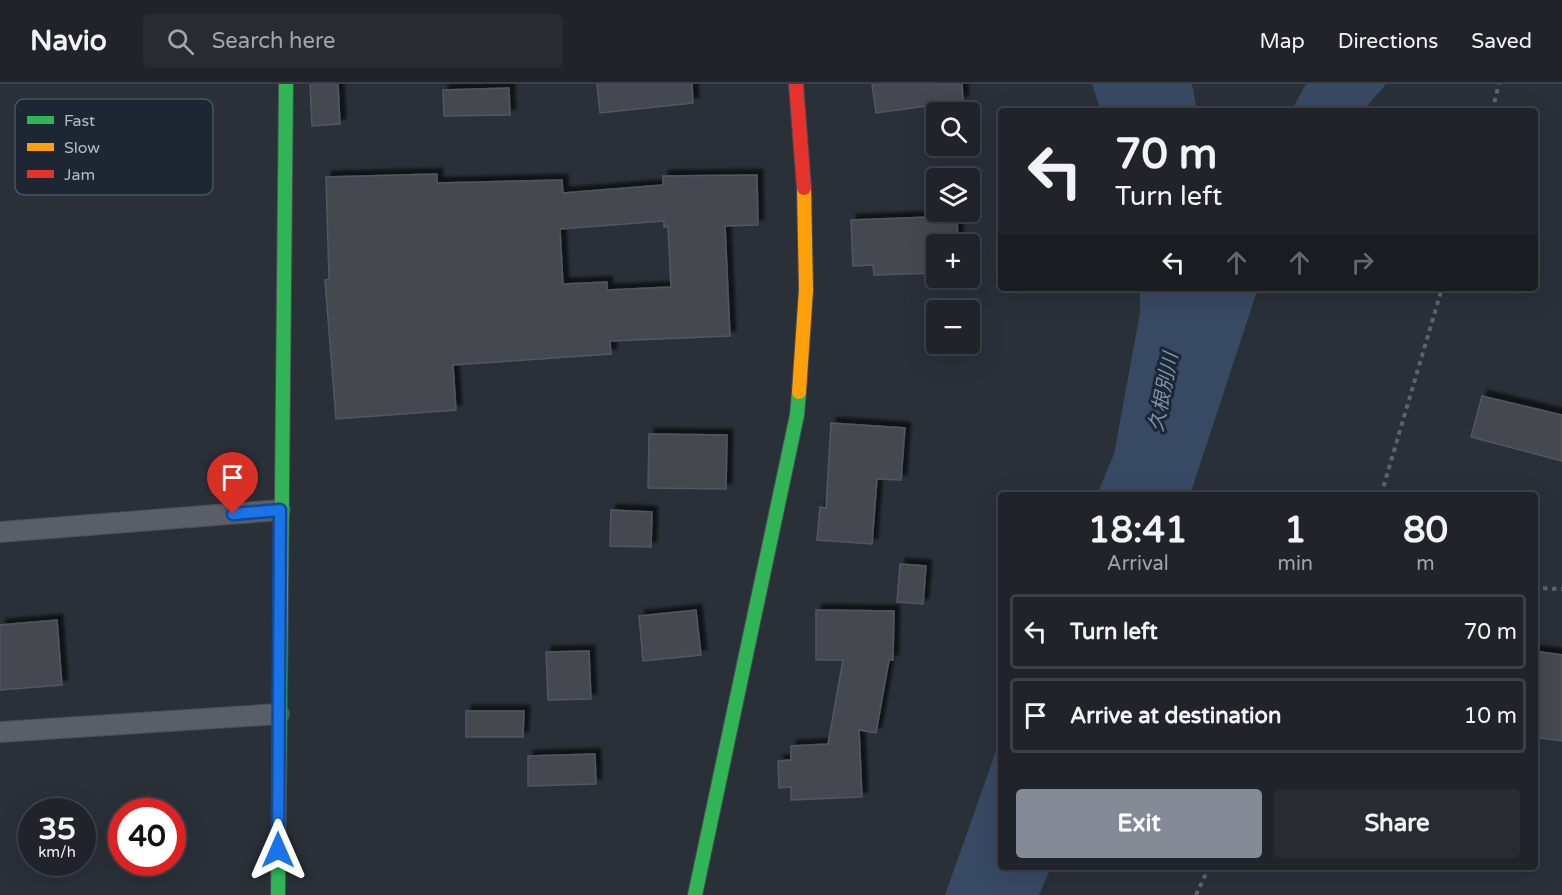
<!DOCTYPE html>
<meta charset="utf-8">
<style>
body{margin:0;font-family:"Varela Round","Noto Sans JP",sans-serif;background:#282c32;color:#f1f3f6;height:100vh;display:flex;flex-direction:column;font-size:22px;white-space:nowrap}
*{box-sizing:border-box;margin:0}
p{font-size:20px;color:#a2a4a8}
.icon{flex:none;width:33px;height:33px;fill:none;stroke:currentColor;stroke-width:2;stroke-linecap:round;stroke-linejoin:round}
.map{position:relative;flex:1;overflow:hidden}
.side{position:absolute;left:998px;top:408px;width:540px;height:378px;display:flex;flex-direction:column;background:#20242a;border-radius:6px;box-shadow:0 6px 24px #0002,0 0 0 2px #3d4147}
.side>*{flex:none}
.hud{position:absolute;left:998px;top:24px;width:540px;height:183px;border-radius:6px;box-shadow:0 6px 24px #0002,0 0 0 2px #3d4147;background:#20242a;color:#f1f3f6;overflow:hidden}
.tools{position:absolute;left:926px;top:18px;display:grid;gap:12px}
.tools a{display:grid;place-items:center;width:54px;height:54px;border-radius:6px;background:#20242a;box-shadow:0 6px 24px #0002,0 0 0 2px #3d4147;font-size:30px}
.speed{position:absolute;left:18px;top:714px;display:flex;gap:12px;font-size:30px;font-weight:700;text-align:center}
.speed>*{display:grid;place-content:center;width:78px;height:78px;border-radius:50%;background:#20242a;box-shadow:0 6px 24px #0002,0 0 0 2px #3d4147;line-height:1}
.speed small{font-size:15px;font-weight:400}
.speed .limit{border:9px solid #d22;background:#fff;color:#111}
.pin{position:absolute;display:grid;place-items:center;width:51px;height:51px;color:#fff;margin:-62px -26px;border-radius:50% 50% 50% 0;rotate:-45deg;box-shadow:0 0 6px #0007}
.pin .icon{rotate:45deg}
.me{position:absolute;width:66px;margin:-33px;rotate:0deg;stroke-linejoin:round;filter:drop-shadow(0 0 4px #0008)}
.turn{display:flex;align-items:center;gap:21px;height:126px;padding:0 18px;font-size:27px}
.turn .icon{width:78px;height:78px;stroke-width:2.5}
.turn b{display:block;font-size:42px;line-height:51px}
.lanes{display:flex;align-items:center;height:57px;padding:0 18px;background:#0003;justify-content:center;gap:30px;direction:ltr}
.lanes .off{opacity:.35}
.eta{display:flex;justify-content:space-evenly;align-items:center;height:102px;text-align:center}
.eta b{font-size:36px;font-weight:700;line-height:42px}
.action{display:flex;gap:12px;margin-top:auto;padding:12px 18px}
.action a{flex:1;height:69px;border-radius:6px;background:#848b96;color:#fff;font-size:24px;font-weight:700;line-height:69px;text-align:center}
.action a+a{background:#282c32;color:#f1f3f6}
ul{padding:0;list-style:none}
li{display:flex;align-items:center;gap:18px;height:75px;margin:0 12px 9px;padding:0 6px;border:3px solid #3d4147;border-radius:6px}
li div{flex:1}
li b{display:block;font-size:22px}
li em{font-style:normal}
header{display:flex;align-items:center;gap:36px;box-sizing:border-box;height:84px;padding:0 30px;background:#20242a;border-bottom:2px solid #3d4147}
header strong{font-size:28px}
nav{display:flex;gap:33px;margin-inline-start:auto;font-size:21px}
.search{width:420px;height:54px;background:#282c32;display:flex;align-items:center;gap:15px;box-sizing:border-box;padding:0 21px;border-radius:6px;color:#a2a4a8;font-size:22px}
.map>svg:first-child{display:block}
.water{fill:#384963}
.building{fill:#444950;stroke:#52575f;stroke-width:1.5;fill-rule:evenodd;filter:url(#shadow)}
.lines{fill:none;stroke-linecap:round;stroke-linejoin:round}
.lane-casing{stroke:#484c53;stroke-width:22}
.fast-casing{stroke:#484c53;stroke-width:16}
.slow-casing{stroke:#484c53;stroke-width:16}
.jam-casing{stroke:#484c53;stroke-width:16}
.path{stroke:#5d636a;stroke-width:4;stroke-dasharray:4.5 4.5;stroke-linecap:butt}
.lane{stroke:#5a5e66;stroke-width:20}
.fast{stroke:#30b455;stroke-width:14}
.slow{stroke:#ff9f0a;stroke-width:14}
.jam{stroke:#e5322d;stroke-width:14}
.route-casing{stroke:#114b97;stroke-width:15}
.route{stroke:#1a73e8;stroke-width:10}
.labels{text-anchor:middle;stroke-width:6;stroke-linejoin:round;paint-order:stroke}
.water-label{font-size:20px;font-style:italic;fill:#7c92b1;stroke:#1d2633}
.key{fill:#1d2633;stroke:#4a5360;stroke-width:1.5}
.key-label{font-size:16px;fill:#b4bcc9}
</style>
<header>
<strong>Navio</strong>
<div class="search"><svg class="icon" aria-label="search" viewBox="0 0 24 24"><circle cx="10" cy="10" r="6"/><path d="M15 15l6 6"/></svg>Search here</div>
<nav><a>Map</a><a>Directions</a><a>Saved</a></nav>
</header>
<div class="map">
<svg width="1562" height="811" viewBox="0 0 1562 811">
<defs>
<filter id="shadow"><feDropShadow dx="5.5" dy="-5.5" stdDeviation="1.5" flood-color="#0009"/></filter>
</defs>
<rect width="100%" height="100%" fill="#2a3038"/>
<g class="water">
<path d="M1092,0H1192L1197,27H1101Z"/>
<path d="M1306,0H1386L1363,27H1291Z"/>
<path d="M1140,204H1258L1190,411H1097L1114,370L1140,229Z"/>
<path d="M1000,656V783H1051L1039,811H945Z"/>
</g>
<g class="building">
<path d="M310,0H338L340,40L312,42Z"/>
<path d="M597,0H692L693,19L600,29Z"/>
<path d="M872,0H962L963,17L876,29Z"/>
<path d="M509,4L510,31L444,32L443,6Z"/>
<path d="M437,90V99L562,96L563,109L663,101V92L757,91L758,141L725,142L730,252L610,257L611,270L453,281L456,326L336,335L325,196L329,195L326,93ZM664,137V143H668L671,203L607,206V198L563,200L560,145Z"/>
<path d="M957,132L958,160H936V189L874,191L873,181L853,182L851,136Z"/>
<path d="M1482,312L1562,331V377L1471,353Z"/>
<path d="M831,339L905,344L901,396L877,395L872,460L817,456L820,423L826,424Z"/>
<path d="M649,350L727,351L726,405L648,404Z"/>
<path d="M611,426L652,428L651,463L610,462Z"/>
<path d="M900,480L926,482L923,520L897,518Z"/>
<path d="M696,526L701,571L643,577L639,532Z"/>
<path d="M816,526L894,527L893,576H889L876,649L859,646L862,713L791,716V703L779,704L778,677L791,676V662L828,660L843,576H816Z"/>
<path d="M57,536L62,601L0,606V541Z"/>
<path d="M589,567L591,615L548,616L546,568Z"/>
<path d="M1534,567L1562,571V657L1534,653Z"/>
<path d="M466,627H524L523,653H466Z"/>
<path d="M595,670L596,700L528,702V672Z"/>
</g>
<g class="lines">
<defs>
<g id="lane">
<path d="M0,448L280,426"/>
<path d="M0,648L279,630"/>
</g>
<g id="fast">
<path d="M278,811L286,0"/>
<path d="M695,811L797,331L799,308"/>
</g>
<path id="slow" d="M799,308L806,206L804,104"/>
<path id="jam" d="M796,0L804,104"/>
</defs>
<use href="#lane" class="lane-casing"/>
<use href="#fast" class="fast-casing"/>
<use href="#slow" class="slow-casing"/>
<use href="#jam" class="jam-casing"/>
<g class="path">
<path d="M1492,27L1499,0"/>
<path d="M1381,411L1442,204"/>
<path d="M1534,504L1562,505"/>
<path d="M1196,811L1209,783"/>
</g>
<use href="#lane" class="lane"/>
<use href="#fast" class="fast"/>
<use href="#slow" class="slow"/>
<use href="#jam" class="jam"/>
</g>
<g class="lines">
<defs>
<path id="route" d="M233,430L280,426L278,766"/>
</defs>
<use href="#route" class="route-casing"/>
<use href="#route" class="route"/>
</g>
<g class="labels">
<g class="water-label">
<text transform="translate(1163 308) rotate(-79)" y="7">久根別川</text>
</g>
</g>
<rect x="15" y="15" width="198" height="96" rx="9" class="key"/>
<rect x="27" y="32" width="27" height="8" fill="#30b455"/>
<rect x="27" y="59" width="27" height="8" fill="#ff9f0a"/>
<rect x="27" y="86" width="27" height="8" fill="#e5322d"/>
<g class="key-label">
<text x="64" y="42">Fast</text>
<text x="64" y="69">Slow</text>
<text x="64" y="96">Jam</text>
</g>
</svg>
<div class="tools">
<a><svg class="icon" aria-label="search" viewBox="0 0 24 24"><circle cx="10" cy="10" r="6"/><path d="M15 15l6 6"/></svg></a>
<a><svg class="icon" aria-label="layers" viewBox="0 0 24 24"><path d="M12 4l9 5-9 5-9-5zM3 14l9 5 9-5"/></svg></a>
<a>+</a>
<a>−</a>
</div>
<div class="speed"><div>35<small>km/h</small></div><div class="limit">40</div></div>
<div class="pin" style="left:233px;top:430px;background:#d93025"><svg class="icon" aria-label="arrive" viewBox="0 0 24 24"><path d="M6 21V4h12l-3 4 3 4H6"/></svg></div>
<svg class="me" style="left:278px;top:766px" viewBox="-20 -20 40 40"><path d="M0-17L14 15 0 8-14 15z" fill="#1a73e8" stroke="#fff" stroke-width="4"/></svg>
<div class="hud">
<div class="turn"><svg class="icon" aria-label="left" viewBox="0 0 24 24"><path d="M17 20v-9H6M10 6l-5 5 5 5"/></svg><div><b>70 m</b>Turn left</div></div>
<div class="lanes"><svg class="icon" aria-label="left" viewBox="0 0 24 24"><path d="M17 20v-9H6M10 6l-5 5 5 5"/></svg><svg class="icon off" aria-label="ahead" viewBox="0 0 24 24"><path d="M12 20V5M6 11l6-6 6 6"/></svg><svg class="icon off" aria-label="ahead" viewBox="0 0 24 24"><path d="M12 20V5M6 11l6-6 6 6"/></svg><svg class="icon off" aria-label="right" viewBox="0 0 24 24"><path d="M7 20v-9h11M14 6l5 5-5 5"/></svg></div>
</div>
<section class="side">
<div class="eta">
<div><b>18:41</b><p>Arrival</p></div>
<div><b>1</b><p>min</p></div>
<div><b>80</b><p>m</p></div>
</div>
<ul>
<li><svg class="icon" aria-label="left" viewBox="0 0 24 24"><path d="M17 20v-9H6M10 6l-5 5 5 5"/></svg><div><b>Turn left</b></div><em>70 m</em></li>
<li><svg class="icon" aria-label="arrive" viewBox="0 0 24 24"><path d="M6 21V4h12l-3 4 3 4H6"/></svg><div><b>Arrive at destination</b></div><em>10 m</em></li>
</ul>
<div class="action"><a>Exit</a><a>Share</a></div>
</section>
</div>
